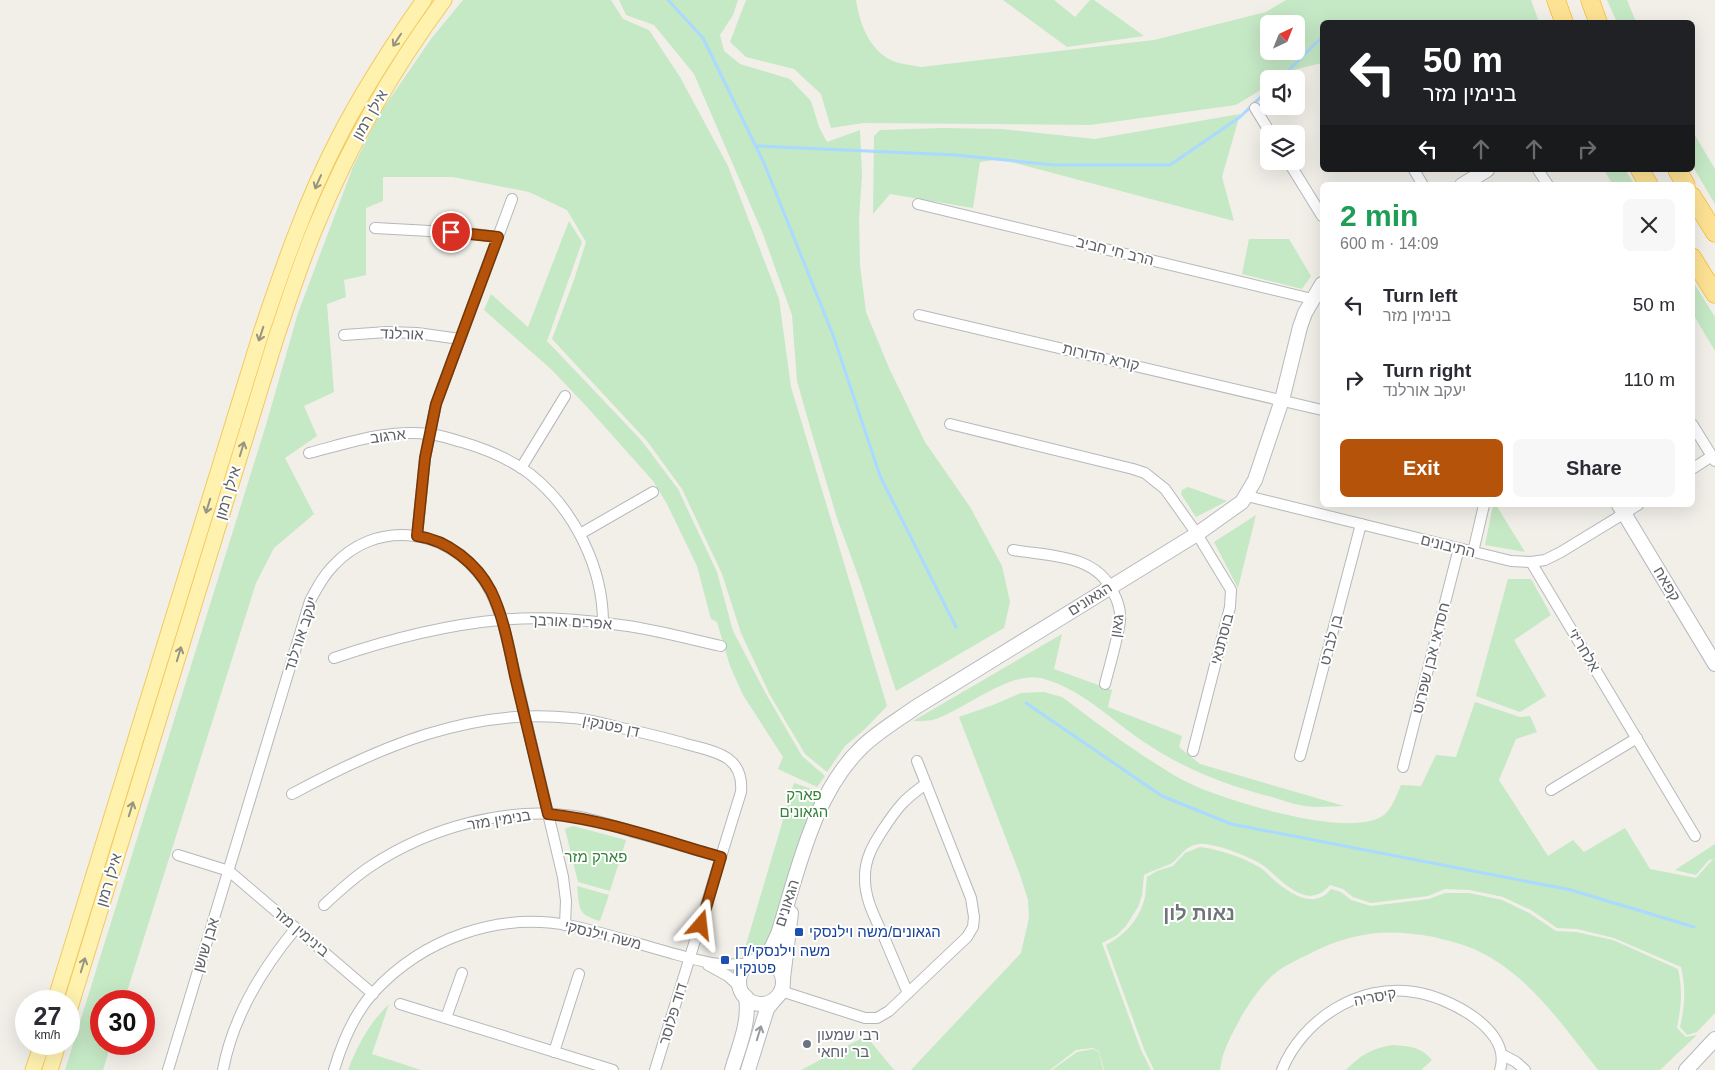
<!DOCTYPE html>
<meta charset="utf-8">
<style>
body{margin:0;font-family:Helvetica,"Noto Sans Hebrew",sans-serif;background:#f7f7f7;color:#2b2b33;height:100vh;display:flex;flex-direction:column;font-size:19px;white-space:nowrap}
*{box-sizing:border-box;margin:0}
p{font-size:16px;color:#7c7c81}
.icon{flex:none;width:28px;height:28px;fill:none;stroke:currentColor;stroke-width:2;stroke-linecap:round;stroke-linejoin:round}
.map{position:relative;flex:1;overflow:hidden}
.details{position:absolute;left:1320px;top:182px;width:375px;height:325px;display:flex;flex-direction:column;background:#fff;border-radius:8px;box-shadow:0 5px 20px #0002}
.details>*{flex:none}
.hud{position:absolute;left:1320px;top:20px;width:375px;height:152px;border-radius:8px;box-shadow:0 5px 20px #0002;background:#202124;color:#fff;overflow:hidden}
.needle{width:32px;rotate:43deg}
.buttons{position:absolute;left:1260px;top:15px;display:grid;gap:10px}
.buttons a{display:grid;place-items:center;width:45px;height:45px;border-radius:8px;background:#fff;box-shadow:0 5px 20px #0002;font-size:25px}
.speed{position:absolute;left:15px;top:990px;display:flex;gap:10px;font-size:25px;font-weight:700;text-align:center}
.speed>*{display:grid;place-content:center;width:65px;height:65px;border-radius:50%;background:#fff;box-shadow:0 5px 20px #0002;line-height:1}
.speed small{font-size:12px;font-weight:400}
.speed .limit{border:8px solid #d22;background:#fff;color:#111}
.pin{position:absolute;display:grid;place-items:center;width:42px;height:42px;color:#fff;margin:-21px;border:2px solid #fff;border-radius:50%;box-shadow:0 1px 5px #0007}
.me{position:absolute;width:55px;margin:-28px;rotate:17deg;stroke-linejoin:round;filter:drop-shadow(0 0 4px #0008)}
.turn{display:flex;align-items:center;gap:18px;height:105px;padding:0 20px;font-size:22px}
.turn .icon{width:65px;height:65px;stroke-width:2.5}
.turn b{display:block;font-size:35px;line-height:42px}
.lanes{display:flex;align-items:center;height:48px;padding:0 20px;background:#0003;justify-content:center;gap:25px;direction:ltr}
.lanes .off{opacity:.35}
.round{display:grid;place-items:center;flex:none;width:52px;height:52px;border-radius:8px;background:#f7f7f7}
.summary{display:flex;align-items:center;justify-content:space-between;height:85px;padding:0 20px}
h1{font-size:30px;font-weight:700;line-height:38px;color:#1e9e55}
.primary-button{display:flex;gap:10px;margin-top:auto;padding:10px 20px}
.primary-button a{flex:1;height:58px;border-radius:8px;background:#b45309;color:#fff;font-size:20px;font-weight:700;line-height:58px;text-align:center}
.primary-button a+a{background:#f7f7f7;color:#2b2b33}
ul{padding:0;list-style:none}
li{display:flex;align-items:center;gap:15px;height:75px;padding:0 20px}
li div{flex:1}
li b{display:block;font-size:19px}
li em{font-style:normal}
.map>svg:first-child{display:block}
.green{fill:#c5e8c5;fill-rule:evenodd}
.lines{fill:none;stroke-linecap:round;stroke-linejoin:round}
.stream{stroke:#aadaff;stroke-width:3}
.street-casing{stroke:#b5b8bc;stroke-width:12}
.secondary-casing{stroke:#b6babf;stroke-width:16}
.primary-casing{stroke:#f2c960;stroke-width:17}
.highway-casing{stroke:#f9ab00;stroke-width:19}
.street{stroke:#fff;stroke-width:10}
.secondary{stroke:#fff;stroke-width:14}
.primary{stroke:#fff2af;stroke-width:15}
.highway{stroke:#fde293;stroke-width:18}
.oneway{stroke:#979581}
.oneway2{stroke:#979a9d}
.route-casing{stroke:#753606;stroke-width:12}
.route{stroke:#b45309;stroke-width:9}
.transit-dot{fill:#1a4fb4;stroke:#fff;stroke-width:2}
.worship-dot{fill:#6b7280;stroke:#fff;stroke-width:2}
.labels{text-anchor:middle;stroke-width:4;stroke-linejoin:round;paint-order:stroke}
.street-label{font-size:15px;fill:#5f6368;stroke:#fff}
.park-label{font-size:15px;fill:#348238;stroke:#fff}
.transit-label{font-size:15px;fill:#164399;stroke:#fff;text-anchor:start}
.worship-label{font-size:15px;fill:#5b616d;stroke:#fff;text-anchor:start}
.district-label{font-size:20px;font-weight:bold;fill:#70757a;stroke:#fff}
</style>
<div class="map">
<svg width="1715" height="1070" viewBox="0 0 1715 1070">
<rect width="100%" height="100%" fill="#f1efe8"/>
<g class="green">
<path d="M463,0H611L623,19L649,30L680,77L728,166L779,299L791,387L887,706L865,729L845,746L827,772L805,754L770,695L741,633L722,574L682,489L647,441L552,339L574,280L586,242L567,210L529,192L453,177H383V201L366,208V275L344,280L346,297L327,304L334,392L304,406L317,436L285,458L314,514L274,548L256,583L124,1001H101V1044H111L103,1070H65L266,425L298,313L327,236L353,167L380,113L431,39Z"/>
<path d="M619,0H738L733,15L720,35L724,51L740,64L790,79L811,101L819,127L827,142L860,130L862,176L859,219L860,265L866,312L889,368L925,442L970,507L1002,566L1010,602L1004,628L896,691L861,584L837,518L812,434L797,381L792,315L763,234L694,74L654,25L626,15Z"/>
<path d="M746,0H856C859,21 868,46 887,58C896,64 911,65 921,67L1154,40L1266,12L1286,0H1531L1539,22H1322V63L1293,70L1279,79H1269V85L1236,105L1090,125L863,123L831,128L821,94L794,69L746,57L730,42ZM1269,24H1296V51H1269Z"/>
<path d="M1003,0H1054L1075,17L1090,0H1094L1144,36L1067,47Z"/>
<path d="M1607,0H1627L1636,22H1617Z"/>
<path d="M1240,114L1222,177L1234,221L1000,159L980,162L973,208L890,194L873,214L874,136L880,130L943,128L1001,129L1095,139Z"/>
<path d="M1693,132L1715,169V204L1693,167Z"/>
<path d="M1604,170H1625L1635,185H1613Z"/>
<path d="M569,221L582,242L547,341L641,440L678,489L717,572L733,631L766,694L802,756L825,776L817,787L778,769L783,757L743,695L730,666L717,622L711,619L697,566L667,504L653,481L588,408L552,370L484,310L491,294L528,327Z"/>
<path d="M1249,239H1289L1311,276L1302,289L1242,274Z"/>
<path d="M1692,280L1715,317V351L1693,314Z"/>
<path d="M1188,487L1227,501L1196,517L1181,494L1182,490Z"/>
<path d="M1493,505H1496L1525,552L1485,545Z"/>
<path d="M1256,515L1238,588L1214,542Z"/>
<path d="M1508,579H1531L1551,615L1514,640L1546,696L1520,712L1476,696Z"/>
<path d="M1062,634L1054,669L1112,690L1108,707L1182,736L1179,747L1200,764L1344,806C1331,806 1318,808 1306,806C1295,805 1283,800 1272,797C1225,785 1184,769 1144,742C1111,720 1081,688 1041,678C1010,671 965,709 936,719C929,721 921,721 913,721Z"/>
<path d="M1044,692L1062,697C1094,721 1127,746 1161,767C1174,776 1190,784 1205,790C1241,804 1351,839 1384,815C1392,809 1397,794 1401,785L1421,786L1436,755L1456,757L1475,702L1520,717L1530,716L1537,732L1516,739L1499,780L1548,856L1573,840L1584,852L1625,828L1650,869L1696,878L1713,859L1709,860L1696,875L1675,870L1715,844V859L1713,860H1715V1013L1697,1032L1687,1035L1680,1027C1685,1006 1686,988 1681,967L1614,938L1577,929L1557,928L1531,910L1503,897L1470,890L1445,889L1428,896L1371,903L1353,897L1343,889L1330,885C1307,912 1283,881 1264,866C1253,858 1213,842 1199,844C1185,846 1182,855 1172,863C1167,866 1151,871 1144,875L1142,895L1138,907L1126,926L1117,935L1102,943L1141,1050L1151,1070H1104L1099,1051L1093,1048L1076,1050L1050,1070H911L1021,953L1029,918L1028,900L1019,872L959,717L993,705L1021,693Z"/>
<path d="M794,783L821,792L778,934L756,960L740,965Z"/>
<path d="M573,826L626,840L610,891L578,882L565,829Z"/>
<path d="M1200,847C1221,850 1242,857 1259,867C1265,870 1269,876 1274,880C1290,894 1315,910 1331,889L1341,892L1351,900L1371,906L1429,899L1445,893H1469L1502,900L1529,913L1556,931L1576,932L1613,940L1678,969C1683,992 1681,1006 1677,1028L1686,1037L1697,1035L1660,1070H1598C1564,1027 1529,975 1478,951C1464,944 1449,941 1434,937C1386,928 1352,932 1309,954C1297,960 1283,966 1273,975C1260,987 1250,1002 1241,1017C1232,1034 1222,1051 1220,1070H1154L1144,1049L1106,945C1125,935 1140,919 1145,897C1146,891 1146,883 1147,877L1157,871L1173,866L1185,853Z"/>
<path d="M577,886L609,895L600,921C576,914 580,908 577,886Z"/>
<path d="M389,1004L372,1054L421,1070H348C358,1044 369,1024 389,1004Z"/>
<path d="M866,1036L894,1070H801Z"/>
<path d="M1393,1045C1409,1046 1421,1047 1432,1060L1421,1070H1346C1360,1055 1373,1048 1393,1045Z"/>
<path d="M1093,1049L1099,1052L1103,1070H1052L1077,1052Z"/>
</g>
<g class="lines">
<g class="stream">
<path d="M668,0L703,38L764,163L833,335L880,476L956,627"/>
<path d="M1280,79L1322,37"/>
<path d="M756,146L955,155L1054,165H1170L1240,117L1269,89"/>
<path d="M1026,703L1162,796L1231,824L1571,890L1694,927"/>
</g>
<defs>
<g id="street">
<path d="M1255,108L1271,134"/>
<path d="M1288,161L1322,216"/>
<path d="M1414,170L1423,185"/>
<path d="M1538,170L1548,185"/>
<path d="M918,204L1312,299"/>
<path d="M375,228L466,233L498,237"/>
<path d="M919,315L1322,410"/>
<path d="M344,335L387,332L417,333L460,339"/>
<path d="M950,424L1133,469L1145,473L1165,489L1197,534L1231,590L1230,607L1193,751"/>
<path d="M1692,424L1715,461"/>
<path d="M309,453C348,443 388,429 429,434C440,435 451,439 462,442C486,449 510,459 530,474C574,509 603,567 603,623"/>
<path d="M521,468L565,396"/>
<path d="M1692,469L1712,456"/>
<path d="M1247,496L1511,561L1531,562L1545,560L1561,552L1638,505"/>
<path d="M580,534L653,492"/>
<path d="M417,536L425,458L436,404L512,199"/>
<path d="M1013,550C1049,556 1096,554 1113,592C1118,601 1121,610 1120,621C1117,642 1110,664 1105,684"/>
<path d="M1473,552L1484,505"/>
<path d="M1531,562L1695,836"/>
<path d="M334,658C387,640 444,625 500,620C537,616 577,619 613,624C650,628 685,638 721,646"/>
<path d="M1300,756L1361,524"/>
<path d="M1403,767L1459,548"/>
<path d="M1551,790L1637,738"/>
<path d="M292,794C379,747 471,707 572,718C587,719 602,723 617,727C640,732 663,737 686,744C715,752 744,755 741,792L655,1070"/>
<path d="M178,855L229,871L373,994"/>
<path d="M324,905C339,891 354,877 371,866C428,828 506,806 574,816C594,819 614,826 633,832C663,840 692,849 721,857"/>
<path d="M708,965L728,976L740,987"/>
<path d="M781,991L865,1018H877L889,1011L967,937L973,927L974,917L971,898L917,761"/>
<path d="M908,993C900,975 892,956 884,937C875,918 864,898 865,876C865,859 873,845 882,831C897,808 904,799 926,784"/>
<path d="M400,1004L613,1070"/>
<path d="M446,1018L462,973"/>
<path d="M554,1052L579,974"/>
<path d="M1503,1055L1516,1062L1525,1070"/>
<path d="M168,1070L310,601C317,588 323,576 333,566C375,520 443,527 480,575C492,590 498,609 504,627L563,877L566,901L565,925"/>
<path d="M223,1070C233,1016 262,969 296,928"/>
<path d="M334,1070C342,1043 354,1014 373,993C423,938 500,911 572,926C605,933 638,944 671,953C696,960 722,968 749,963"/>
<path d="M1282,1070C1302,1020 1359,983 1414,992C1446,996 1513,1029 1500,1070"/>
</g>
<g id="secondary">
<path d="M1462,185L1487,170"/>
<path d="M1619,505L1715,664"/>
<path d="M762,959L769,953L778,934C798,871 813,795 861,748C877,732 898,720 916,707L1197,534L1242,502L1255,480L1282,400L1300,327L1305,313L1322,284"/>
<circle cx="761" cy="982" r="22"/>
<path d="M783,978L791,913"/>
<path d="M732,1070C739,1046 750,1022 746,997"/>
<path d="M748,1070L767,1009L775,999"/>
<path d="M1686,1070L1715,1039"/>
</g>
<g id="primary">
<path d="M55,1001L261,333C283,267 306,201 338,139C363,90 393,44 424,0"/>
<path d="M69,1011L276,338C289,300 301,261 317,224C350,144 393,69 444,0"/>
<path d="M33,1070L42,1044"/>
<path d="M50,1070L58,1044"/>
</g>
<g id="highway">
<path d="M1556,0L1564,22"/>
<path d="M1590,0L1598,22"/>
<path d="M1640,170L1649,185"/>
<path d="M1677,170L1686,185"/>
<path d="M1692,196L1715,233"/>
<path d="M1692,257L1715,294"/>
</g>
</defs>
<use href="#street" class="street-casing"/>
<use href="#secondary" class="secondary-casing"/>
<use href="#primary" class="primary-casing"/>
<use href="#highway" class="highway-casing"/>
<use href="#street" class="street"/>
<use href="#secondary" class="secondary"/>
<use href="#primary" class="primary"/>
<use href="#highway" class="highway"/>
</g>
<defs><path id="oneway-shaft" d="M-6 0H5M1.5-3L5.5 0L1.5 3" fill="none" stroke-width="1.6" stroke-linecap="round" stroke-linejoin="round" transform="scale(1.25)"/></defs>
<g class="oneway">
<use href="#oneway-shaft" transform="translate(397 40) rotate(123)"/>
<use href="#oneway-shaft" transform="translate(318 182) rotate(114)"/>
<use href="#oneway-shaft" transform="translate(261 334) rotate(108)"/>
<use href="#oneway-shaft" transform="translate(242 449) rotate(-73)"/>
<use href="#oneway-shaft" transform="translate(208 506) rotate(107)"/>
<use href="#oneway-shaft" transform="translate(179 654) rotate(-73)"/>
<use href="#oneway-shaft" transform="translate(131 809) rotate(-73)"/>
<use href="#oneway-shaft" transform="translate(83 965) rotate(-73)"/>
</g>
<use class="oneway2" href="#oneway-shaft" transform="translate(759 1033) rotate(-73)"/>
<g class="lines">
<defs>
<path id="route" d="M451,232L498,237L436,404L425,458L417,536C448,540 477,564 491,591C504,618 509,648 515,676C526,722 537,768 548,814C607,820 664,841 721,857L701,925"/>
</defs>
<use href="#route" class="route-casing"/>
<use href="#route" class="route"/>
</g>
<g class="transit-dot">
<rect x="794" y="927" width="10" height="10" rx="2.5"/>
<rect x="720" y="955" width="10" height="10" rx="2.5"/>
</g>
<circle class="worship-dot" cx="807" cy="1044" r="5"/>
<g class="labels">
<g class="street-label">
<text transform="translate(370 115) rotate(-60)" y="5">אילן רמון</text>
<text transform="translate(1115 251) rotate(14)" y="5">הרב חי חביב</text>
<text transform="translate(402 334) rotate(2)" y="5">אורלנד</text>
<text transform="translate(1101 357) rotate(13)" y="5">קורא הדורות</text>
<text transform="translate(388 436) rotate(-7)" y="5">ארגוב</text>
<text transform="translate(228 493) rotate(-73)" y="5">אילן רמון</text>
<text transform="translate(1448 546) rotate(14)" y="5">התיבונים</text>
<text transform="translate(1667 584) rotate(59)" y="5">קפאח</text>
<text transform="translate(1090 599) rotate(-32)" y="5">הגאונים</text>
<text transform="translate(571 622) rotate(3)" y="5">אפרים אורבך</text>
<text transform="translate(1117 626) rotate(-82)" y="5">גאון</text>
<text transform="translate(301 634) rotate(-72)" y="5">יעקב אורלנד</text>
<text transform="translate(1222 639) rotate(-75)" y="5">בוסתנאי</text>
<text transform="translate(1331 640) rotate(-75)" y="5">בן לברט</text>
<text transform="translate(1584 650) rotate(59)" y="5">אלחריזי</text>
<text transform="translate(1431 658) rotate(-76)" y="5">חסדאי אבן שפרוט</text>
<text transform="translate(611 726) rotate(12)" y="5">דן פטנקין</text>
<text transform="translate(499 820) rotate(-9)" y="5">בנימין מזר</text>
<text transform="translate(109 880) rotate(-73)" y="5">אילן רמון</text>
<text transform="translate(787 903) rotate(-72)" y="5">הגאונים</text>
<text transform="translate(301 932) rotate(40)" y="5">בינימין מזר</text>
<text transform="translate(603 935) rotate(14)" y="5">משה וילנסקי</text>
<text transform="translate(206 945) rotate(-73)" y="5">אבן שושן</text>
<text transform="translate(1375 997) rotate(-11)" y="5">קיסריה</text>
<text transform="translate(673 1014) rotate(-73)" y="5">דוד פלוסר</text>
</g>
<g class="park-label">
<text x="804" y="800">פארק<tspan x="804" dy="17">הגאונים</tspan></text>
<text x="596" y="862">פארק מזר</text>
</g>
<g class="transit-label">
<text x="809" y="937">הגאונים/משה וילנסקי</text>
<text x="735" y="956">משה וילנסקי/דן<tspan x="735" dy="17">פטנקין</tspan></text>
</g>
<g class="worship-label">
<text x="817" y="1040">רבי שמעון<tspan x="817" dy="17">בר יוחאי</tspan></text>
</g>
<g class="district-label">
<text x="1199" y="920">נאות לון</text>
</g>
</g>
</svg>
<div class="buttons">
<a><svg class="needle" viewBox="-14 -14 28 28"><path d="M0-13l5 13h-10z" fill="#e53935"/><path d="M0 13l5-13h-10z" fill="#7c7c81"/></svg></a>
<a><svg class="icon" aria-label="sound" viewBox="0 0 24 24"><path d="M4 9h4l5-4v14l-5-4H4zM17 9q2 3 0 6"/></svg></a>
<a><svg class="icon" aria-label="layers" viewBox="0 0 24 24"><path d="M12 4l9 5-9 5-9-5zM3 14l9 5 9-5"/></svg></a>
</div>
<div class="speed"><div>27<small>km/h</small></div><div class="limit">30</div></div>
<div class="pin" style="left:451px;top:232px;background:#d93025"><svg class="icon" aria-label="arrive" viewBox="0 0 24 24"><path d="M6 21V4h12l-3 4 3 4H6"/></svg></div>
<svg class="me" style="left:701px;top:925px" viewBox="-20 -20 40 40"><path d="M0-17L14 15 0 8-14 15z" fill="#b45309" stroke="#fff" stroke-width="4"/></svg>
<div class="hud">
<div class="turn"><svg class="icon" aria-label="left" viewBox="0 0 24 24"><path d="M17 20v-9H6M10 6l-5 5 5 5"/></svg><div><b>50 m</b>בנימין מזר</div></div>
<div class="lanes"><svg class="icon" aria-label="left" viewBox="0 0 24 24"><path d="M17 20v-9H6M10 6l-5 5 5 5"/></svg><svg class="icon off" aria-label="ahead" viewBox="0 0 24 24"><path d="M12 20V5M6 11l6-6 6 6"/></svg><svg class="icon off" aria-label="ahead" viewBox="0 0 24 24"><path d="M12 20V5M6 11l6-6 6 6"/></svg><svg class="icon off" aria-label="right" viewBox="0 0 24 24"><path d="M7 20v-9h11M14 6l5 5-5 5"/></svg></div>
</div>
<section class="details">
<div class="summary"><div><h1>2 min</h1><p>600 m · 14:09</p></div><a class="round"><svg class="icon" aria-label="close" viewBox="0 0 24 24"><path d="M6 6l12 12M18 6L6 18"/></svg></a></div>
<ul>
<li><svg class="icon" aria-label="left" viewBox="0 0 24 24"><path d="M17 20v-9H6M10 6l-5 5 5 5"/></svg><div><b>Turn left</b><p>בנימין מזר</p></div><em>50 m</em></li>
<li><svg class="icon" aria-label="right" viewBox="0 0 24 24"><path d="M7 20v-9h11M14 6l5 5-5 5"/></svg><div><b>Turn right</b><p>יעקב אורלנד</p></div><em>110 m</em></li>
</ul>
<div class="primary-button"><a>Exit</a><a>Share</a></div>
</section>
</div>
